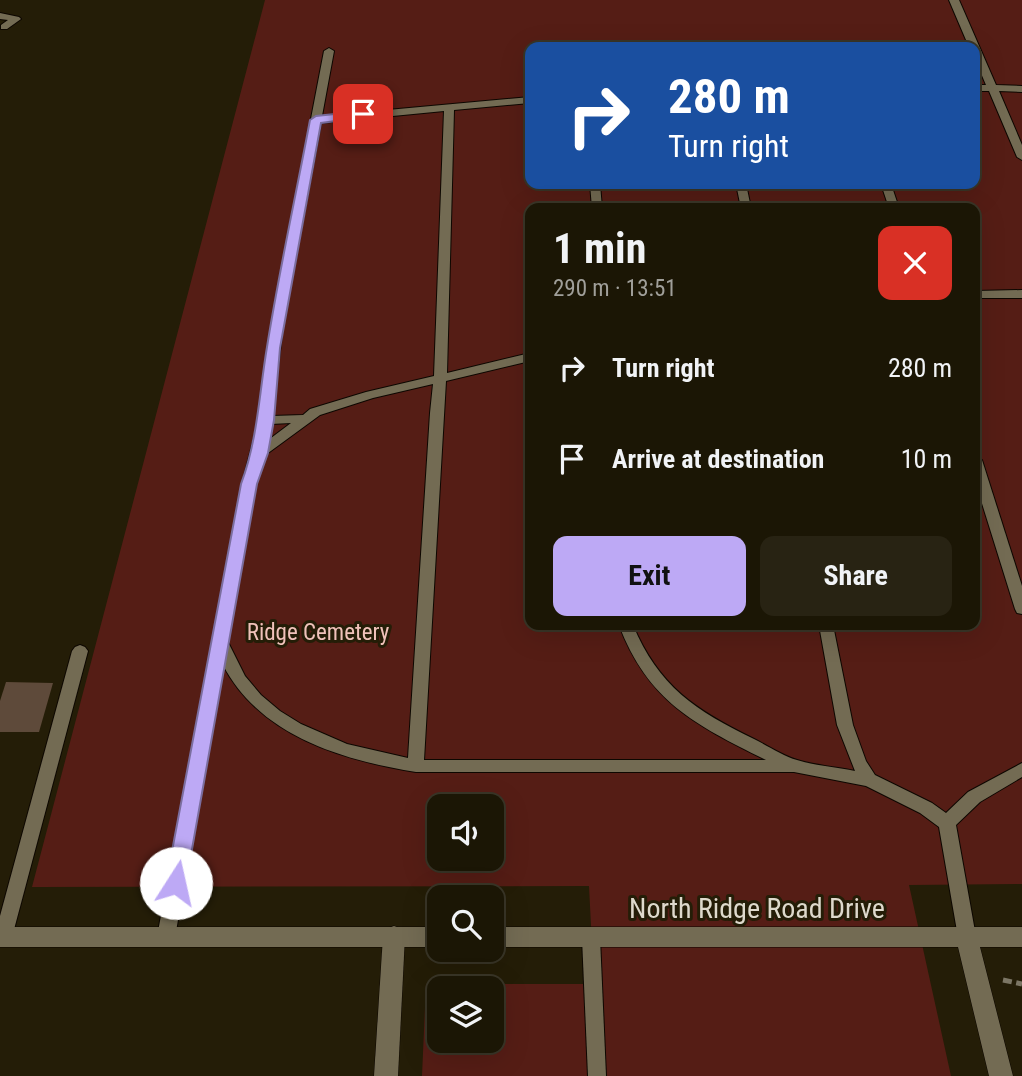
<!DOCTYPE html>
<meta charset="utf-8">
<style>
body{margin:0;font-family:"Roboto Condensed",sans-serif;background:#282313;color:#f1f3f6;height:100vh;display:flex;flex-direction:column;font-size:26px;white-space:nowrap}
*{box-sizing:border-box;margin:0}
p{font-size:23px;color:#a09f9a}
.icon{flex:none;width:38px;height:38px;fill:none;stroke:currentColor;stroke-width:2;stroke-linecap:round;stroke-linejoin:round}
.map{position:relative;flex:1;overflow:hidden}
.drawer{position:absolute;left:525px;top:203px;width:455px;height:427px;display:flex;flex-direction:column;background:#1b1605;border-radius:14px;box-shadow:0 7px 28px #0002,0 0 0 2px #393527}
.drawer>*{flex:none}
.top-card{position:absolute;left:525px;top:42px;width:455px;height:147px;border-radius:14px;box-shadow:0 7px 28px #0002,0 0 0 2px #393527;background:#1a4fa0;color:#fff;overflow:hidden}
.fabs{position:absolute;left:427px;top:794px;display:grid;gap:14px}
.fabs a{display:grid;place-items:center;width:77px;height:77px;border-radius:14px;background:#1b1605;box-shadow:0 7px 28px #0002,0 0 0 2px #393527;font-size:35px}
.pin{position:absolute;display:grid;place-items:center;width:60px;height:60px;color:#fff;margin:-30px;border-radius:14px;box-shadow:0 4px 10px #0006}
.me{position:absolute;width:77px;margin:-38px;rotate:10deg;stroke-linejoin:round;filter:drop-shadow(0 0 5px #0008)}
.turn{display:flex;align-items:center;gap:24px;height:147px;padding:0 28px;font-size:32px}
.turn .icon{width:91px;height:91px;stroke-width:2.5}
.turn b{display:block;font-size:49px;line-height:60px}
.round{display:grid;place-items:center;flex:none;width:74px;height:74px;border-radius:14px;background:#282313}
.summary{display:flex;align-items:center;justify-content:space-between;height:119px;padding:0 28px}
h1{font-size:42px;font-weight:700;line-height:52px}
.cta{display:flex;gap:14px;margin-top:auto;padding:14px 28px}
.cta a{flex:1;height:80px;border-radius:14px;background:#bda9f5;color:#111;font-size:28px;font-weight:700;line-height:80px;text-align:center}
.cta a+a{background:#282313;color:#f1f3f6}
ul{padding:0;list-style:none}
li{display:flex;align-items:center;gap:21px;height:91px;padding:0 28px}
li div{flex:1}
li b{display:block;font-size:26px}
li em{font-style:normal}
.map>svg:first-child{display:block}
.green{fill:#551d15;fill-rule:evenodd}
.building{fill:#5e4a3a}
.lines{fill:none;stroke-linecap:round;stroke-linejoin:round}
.lane-casing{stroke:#0d0700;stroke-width:2}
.street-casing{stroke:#0d0700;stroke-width:1}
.secondary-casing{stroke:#0d0700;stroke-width:1}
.path{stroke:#7c7665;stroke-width:5;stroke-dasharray:9 4.5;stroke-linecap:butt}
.lane{fill:#736b53;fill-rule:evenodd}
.street{fill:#736b53;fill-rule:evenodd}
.secondary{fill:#736b53;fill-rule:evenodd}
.route{fill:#bda9f5;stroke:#7b6e9f;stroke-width:2}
.labels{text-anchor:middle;stroke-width:6;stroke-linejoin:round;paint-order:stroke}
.park-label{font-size:23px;fill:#f0c2ba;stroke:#241d07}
.near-street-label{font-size:28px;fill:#ded9cc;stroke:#241d07}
</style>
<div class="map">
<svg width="1022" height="1076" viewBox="0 0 1022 1076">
<rect width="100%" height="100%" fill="#241d07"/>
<path class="green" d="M265,0H1022V884L909,885L951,1076H422L426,984H594L589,886L32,887ZM530,47H975V184H530ZM530,208H975V625H530ZM439,807H492V859H439ZM439,989H492V1041H439Z"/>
<path class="building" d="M6,682L53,683L39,732H0V701Z"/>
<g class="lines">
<defs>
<g id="lane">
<path d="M949,0H959L996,85L1022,86V92L999,91L1022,145V160L1017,157L989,91H975V85H986L975,59V47H969Z"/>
<path d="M0,13L19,17L21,19L7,29H1V25L8,20L0,19Z"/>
<path d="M329,48L334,51L322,116L530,97V103L454,110L447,373L530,353V361L446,381L424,760H766C696,725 648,702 619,625H633C658,686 696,711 754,739C768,746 783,756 797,760C816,766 837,767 855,771L837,725L819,625H833L853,725L866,761L875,775L932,803L946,813L968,792L1022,763V777L980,802L956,825L976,937L973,942L967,945L961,942L958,937L939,827L920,813L866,786L794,772H416C342,760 260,736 223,665L175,937L172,942L166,945L160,942L157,937L242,484L257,426L271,327L324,51ZM444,111L434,376L366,392L310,409L303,415L272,416L283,327L321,123ZM433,384L430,413L408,758L347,744L301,724L280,711L261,695L245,676L228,642L256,484L264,456L320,415L373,398ZM291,423L267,441L271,424Z"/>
<path d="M590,184H600L602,208H592Z"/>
<path d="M736,184H746L751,208H741Z"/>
<path d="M881,184H891L899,208H889Z"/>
<path d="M1022,290V298H975V291Z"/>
<path d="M975,456L982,460L1022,586V614L1017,613L1015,609L975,481Z"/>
<path d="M80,645L85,647L88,651L12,937L9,942L0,944V916L72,651L75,647Z"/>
<path d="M591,930L597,933L600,938L606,1076H588L582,938L585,933Z"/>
</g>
<path id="street" d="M394,926L402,929L405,936L398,1076H374L383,936L386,929Z"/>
<g id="secondary">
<rect x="0" y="927" width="439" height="20"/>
<path d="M492,927H1022V947H980L1013,1076H989L958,947H492Z"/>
</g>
</defs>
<use href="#lane" class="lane-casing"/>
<use href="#street" class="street-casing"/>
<use href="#secondary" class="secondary-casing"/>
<path class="path" d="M1003,980L1022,984"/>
<use href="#lane" class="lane"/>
<use href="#street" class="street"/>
<use href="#secondary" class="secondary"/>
</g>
<path class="route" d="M363,111L369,114L368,117L321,123L280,348L274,420L268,453L257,484L186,883L183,889H169L166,883L241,484C258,438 259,394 267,347C279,271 296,195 310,120L316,116Z"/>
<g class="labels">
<g class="park-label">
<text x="318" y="640">Ridge Cemetery</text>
</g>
<g class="near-street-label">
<text x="757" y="918">North Ridge Road Drive</text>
</g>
</g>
</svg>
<div class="fabs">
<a><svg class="icon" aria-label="sound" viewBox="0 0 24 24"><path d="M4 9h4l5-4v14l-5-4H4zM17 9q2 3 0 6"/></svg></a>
<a><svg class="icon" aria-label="search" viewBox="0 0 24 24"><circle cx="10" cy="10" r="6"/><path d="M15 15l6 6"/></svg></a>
<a><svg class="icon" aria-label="layers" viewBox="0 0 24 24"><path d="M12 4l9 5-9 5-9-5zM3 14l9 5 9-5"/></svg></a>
</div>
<div class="pin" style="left:363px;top:114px;background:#d93025"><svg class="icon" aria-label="arrive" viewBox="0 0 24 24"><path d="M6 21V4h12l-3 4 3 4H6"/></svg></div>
<svg class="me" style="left:176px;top:883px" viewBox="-20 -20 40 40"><circle r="19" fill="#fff"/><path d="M0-13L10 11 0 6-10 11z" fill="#bda9f5"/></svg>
<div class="top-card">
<div class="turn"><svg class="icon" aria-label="right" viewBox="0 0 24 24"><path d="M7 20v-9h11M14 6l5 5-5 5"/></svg><div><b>280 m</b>Turn right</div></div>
</div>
<section class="drawer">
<div class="summary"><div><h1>1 min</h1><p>290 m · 13:51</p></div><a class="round" style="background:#d93025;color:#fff"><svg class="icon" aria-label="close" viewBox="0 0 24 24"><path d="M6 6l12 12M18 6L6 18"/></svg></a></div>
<ul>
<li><svg class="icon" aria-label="right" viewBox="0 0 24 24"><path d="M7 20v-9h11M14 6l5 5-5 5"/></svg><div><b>Turn right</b></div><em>280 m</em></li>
<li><svg class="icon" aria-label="arrive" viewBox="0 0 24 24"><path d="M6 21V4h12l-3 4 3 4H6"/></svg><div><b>Arrive at destination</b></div><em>10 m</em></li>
</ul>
<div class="cta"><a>Exit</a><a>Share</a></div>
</section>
</div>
